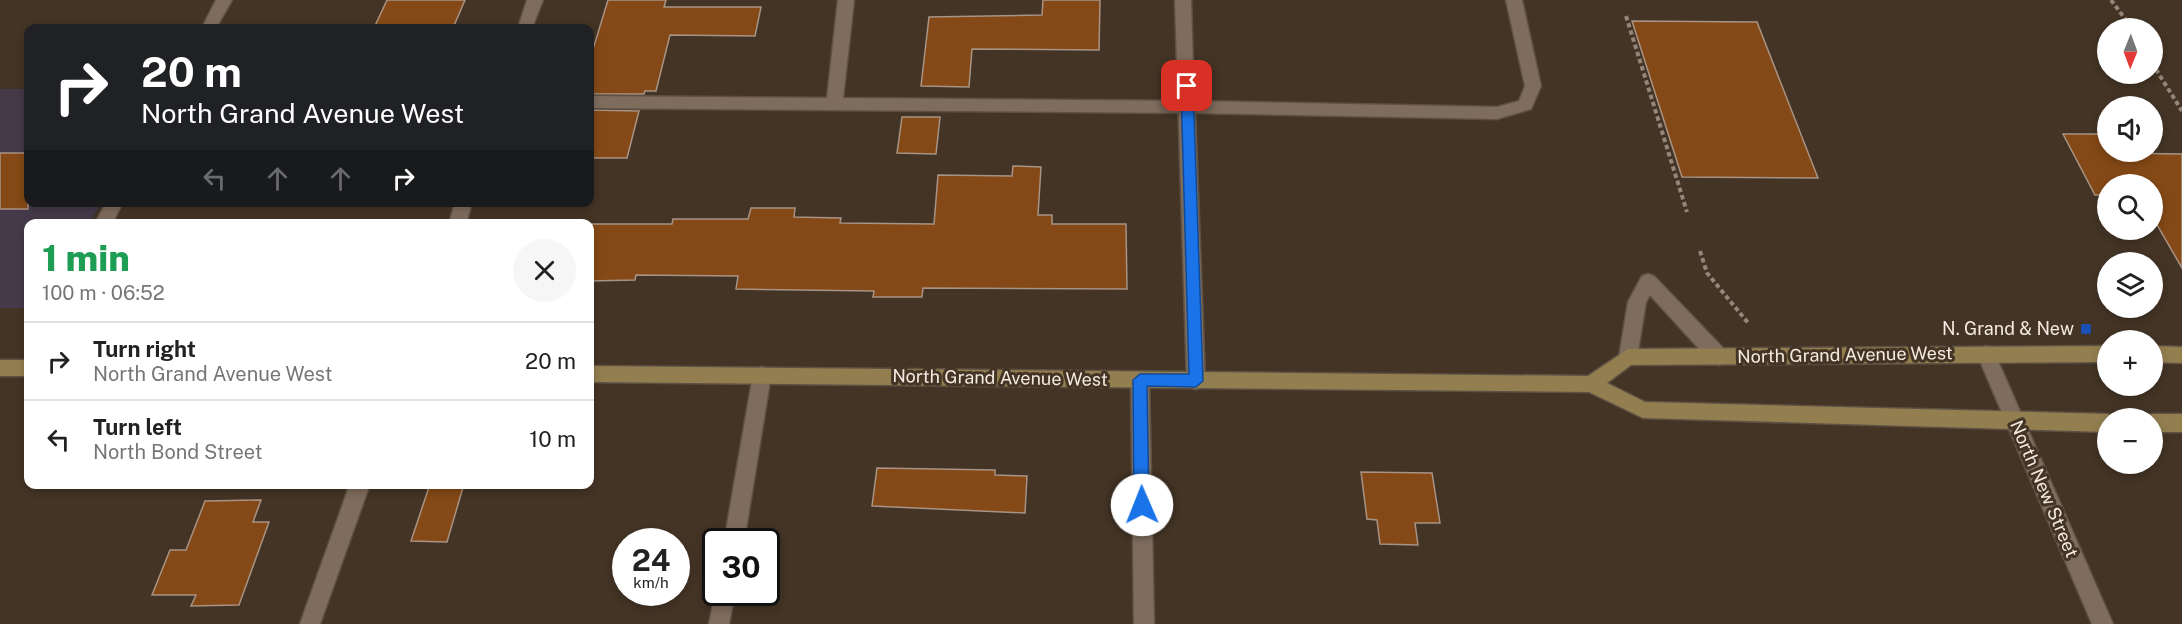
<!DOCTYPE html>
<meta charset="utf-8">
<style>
body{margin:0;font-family:"Public Sans",sans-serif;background:#f6f6f6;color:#222;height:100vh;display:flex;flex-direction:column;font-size:22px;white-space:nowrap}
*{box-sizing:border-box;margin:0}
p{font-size:20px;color:#767676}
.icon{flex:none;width:33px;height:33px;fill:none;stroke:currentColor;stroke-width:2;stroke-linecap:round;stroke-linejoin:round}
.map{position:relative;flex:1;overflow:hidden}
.side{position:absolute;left:24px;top:219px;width:570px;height:270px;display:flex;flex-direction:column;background:#fff;border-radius:12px;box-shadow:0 3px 9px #0003}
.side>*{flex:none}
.guide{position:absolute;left:24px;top:24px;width:570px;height:183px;border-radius:12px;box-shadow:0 3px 9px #0003;background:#202124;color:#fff;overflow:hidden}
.needle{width:39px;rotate:181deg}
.buttons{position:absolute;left:2097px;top:18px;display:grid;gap:12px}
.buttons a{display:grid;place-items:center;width:66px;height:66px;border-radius:50%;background:#fff;box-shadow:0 3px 9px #0003;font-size:30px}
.speed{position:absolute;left:612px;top:528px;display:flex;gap:12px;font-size:30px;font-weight:700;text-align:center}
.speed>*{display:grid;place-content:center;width:78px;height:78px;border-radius:50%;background:#fff;box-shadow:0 3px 9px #0003;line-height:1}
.speed small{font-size:15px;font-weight:400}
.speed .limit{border:3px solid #111;border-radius:9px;background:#fff;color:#111}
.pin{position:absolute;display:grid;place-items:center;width:51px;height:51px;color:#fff;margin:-26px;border-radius:12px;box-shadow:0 3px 9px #0006}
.me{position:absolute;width:66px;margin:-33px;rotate:359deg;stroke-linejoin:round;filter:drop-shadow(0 0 4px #0008)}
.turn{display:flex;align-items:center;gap:21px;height:126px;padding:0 18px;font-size:27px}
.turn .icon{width:78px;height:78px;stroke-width:2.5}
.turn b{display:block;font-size:42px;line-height:51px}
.lanes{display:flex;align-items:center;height:57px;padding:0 18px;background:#0003;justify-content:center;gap:30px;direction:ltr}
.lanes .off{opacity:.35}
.round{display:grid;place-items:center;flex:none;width:63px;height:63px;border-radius:32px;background:#f6f6f6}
.overview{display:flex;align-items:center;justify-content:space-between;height:102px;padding:0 18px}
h1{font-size:36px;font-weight:800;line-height:45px;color:#1e9e55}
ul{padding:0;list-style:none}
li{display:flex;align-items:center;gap:18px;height:78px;padding:0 18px;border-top:2px solid #e0e0e0}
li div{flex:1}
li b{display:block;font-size:22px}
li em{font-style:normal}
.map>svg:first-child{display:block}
.commercial{fill:#443a4a}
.building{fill:#844916;stroke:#a89384;stroke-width:1.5}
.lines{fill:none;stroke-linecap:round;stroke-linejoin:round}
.lane-casing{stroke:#5e5144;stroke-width:3}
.street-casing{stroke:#5e5144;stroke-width:3}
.secondary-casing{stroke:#5e5144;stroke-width:3}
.path{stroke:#93867a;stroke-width:4;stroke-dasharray:4.5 3;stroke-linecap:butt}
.lane{fill:#7e6c5d;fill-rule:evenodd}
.street{fill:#7e6c5d;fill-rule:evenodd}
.secondary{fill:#927e4f;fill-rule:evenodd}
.route{fill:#1a73e8;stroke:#114b97;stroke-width:1.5}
.transit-dot{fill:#1a4fb4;stroke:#433425;stroke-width:2}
.labels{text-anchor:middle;stroke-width:6;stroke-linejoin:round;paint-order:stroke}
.poi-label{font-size:18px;fill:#f4eae1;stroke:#433425;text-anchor:end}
.street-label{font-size:18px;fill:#f4eae1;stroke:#433425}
</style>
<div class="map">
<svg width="2182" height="624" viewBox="0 0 2182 624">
<rect width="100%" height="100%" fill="#433425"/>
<path class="commercial" d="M0,89H28V202L101,203L90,223L28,224V308H0Z"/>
<g class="building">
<path d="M387,0H465L453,28H374Z"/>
<path d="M608,0H666L664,7H761L755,36L670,35L656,91H645L644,94H590V59Z"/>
<path d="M1043,0H1100L1099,50L972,49L969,87L921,86L929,17L1042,15Z"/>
<path d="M1632,21L1757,22L1818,178L1682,177Z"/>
<path d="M590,110L639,111L627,158H590Z"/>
<path d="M902,117H940L936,154L897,153Z"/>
<path d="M2063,134H2099L2110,153L2182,154V268L2152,216V184H2108V195H2095Z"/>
<rect x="0" y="153" width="28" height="56"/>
<path d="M1013,166L1041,167L1038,215H1052V224H1126L1127,289L923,288L922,297H873L874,291L736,289L738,276L636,275L635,280L590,281V224H672L673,219H748L751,208H795L794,217L841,218L840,223L934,224L938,175L1012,176Z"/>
<path d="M877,468L995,470V475L1027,476L1025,513L872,506Z"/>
<path d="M1361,472L1432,473L1440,523H1415L1418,545L1380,544L1377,520L1367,519Z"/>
<path d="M430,484H464L447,542L411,541Z"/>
<path d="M261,500L253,522H269L239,605L191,606L196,595H152L170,550H186L205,501Z"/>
</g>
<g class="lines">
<defs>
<g id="lane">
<path d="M216,0H232L216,28H202Z"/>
<path d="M838,0H854L843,98L1188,101L1196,107L1188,113L590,108V96L827,98Z"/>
<path d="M106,202H123L112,224H95Z"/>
<path d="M1648,274L1654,276L1726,351L1728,357L1726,363L1719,365L1712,363L1650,295L1646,302L1637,357L1635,363L1628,365L1621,363L1619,357L1628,302L1642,276Z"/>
<path d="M762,367L769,369L771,375L744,542H724L753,375L755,369Z"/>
<path d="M716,590V592H735L729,624H709Z"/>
</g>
<g id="street">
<path d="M527,0H543L532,28H518Z"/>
<path d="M1175,0H1191L1194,101L1497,107L1519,101L1525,86L1506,0H1522L1541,86L1531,109L1497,119L1195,113L1205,381L1203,387L1196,389L1189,387L1187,381Z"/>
<path d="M455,202H472L466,224H449Z"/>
<path d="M1986,346L1993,348L1995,354L2113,624H2092L1977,354L1979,348Z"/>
<path d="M1140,372L1147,374L1149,380L1154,624H1134L1131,380L1133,374Z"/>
<path d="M350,484H370L320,624H300Z"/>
</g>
<g id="secondary">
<path d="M2108,346V362L1631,365L1607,383L1645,402L2108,414L2115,418H2108V432L1643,418L1589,392L590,382V366L1588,376L1628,349Z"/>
<path d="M2152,346L2182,347V363L2152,362Z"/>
<rect x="0" y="360" width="28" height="16"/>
<path d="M2152,414H2182V432H2152V418H2145Z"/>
</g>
</defs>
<use href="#lane" class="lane-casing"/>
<use href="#street" class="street-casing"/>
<use href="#secondary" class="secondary-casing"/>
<g class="path">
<path d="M2111,0L2132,28"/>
<path d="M1626,16L1687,212"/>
<path d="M2152,63L2182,111"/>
<path d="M1700,251L1707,273L1749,324"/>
</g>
<use href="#lane" class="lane"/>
<use href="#street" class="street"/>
<use href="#secondary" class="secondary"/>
</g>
<path class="route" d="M1187,81L1193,86L1203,381L1196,387L1147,386L1149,505L1147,510L1142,512L1137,510L1134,505L1133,380L1140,374H1189L1181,86Z"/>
<rect class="transit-dot" x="2080" y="323" width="12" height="12" rx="3"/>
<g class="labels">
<g class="poi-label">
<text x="2074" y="335">N. Grand &amp; New</text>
</g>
<g class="street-label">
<text transform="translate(1845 355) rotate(-1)" y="6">North Grand Avenue West</text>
<text transform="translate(1000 378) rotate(1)" y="6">North Grand Avenue West</text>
<text transform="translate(2044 489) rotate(67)" y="6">North New Street</text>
</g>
</g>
</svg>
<div class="buttons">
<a><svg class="needle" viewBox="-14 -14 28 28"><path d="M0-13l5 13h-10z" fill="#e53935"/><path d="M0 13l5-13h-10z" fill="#767676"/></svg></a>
<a><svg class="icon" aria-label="sound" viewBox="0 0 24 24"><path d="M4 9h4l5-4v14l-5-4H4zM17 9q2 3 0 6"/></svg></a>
<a><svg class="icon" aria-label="search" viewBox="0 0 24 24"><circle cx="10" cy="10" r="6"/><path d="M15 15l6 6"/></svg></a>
<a><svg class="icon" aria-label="layers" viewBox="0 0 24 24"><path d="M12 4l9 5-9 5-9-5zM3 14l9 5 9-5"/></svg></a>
<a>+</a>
<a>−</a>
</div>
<div class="speed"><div>24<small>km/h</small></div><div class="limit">30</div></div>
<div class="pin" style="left:1187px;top:86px;background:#d93025"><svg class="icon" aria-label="arrive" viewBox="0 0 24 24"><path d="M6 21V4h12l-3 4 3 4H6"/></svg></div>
<svg class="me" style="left:1142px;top:505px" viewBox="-20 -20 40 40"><circle r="19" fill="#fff"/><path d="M0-13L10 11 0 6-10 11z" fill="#1a73e8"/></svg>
<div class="guide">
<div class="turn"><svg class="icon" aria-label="right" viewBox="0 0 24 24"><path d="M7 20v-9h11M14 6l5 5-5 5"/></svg><div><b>20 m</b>North Grand Avenue West</div></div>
<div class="lanes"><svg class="icon off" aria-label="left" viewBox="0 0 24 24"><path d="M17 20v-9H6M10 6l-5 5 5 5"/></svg><svg class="icon off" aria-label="ahead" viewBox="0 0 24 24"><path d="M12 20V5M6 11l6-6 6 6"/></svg><svg class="icon off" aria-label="ahead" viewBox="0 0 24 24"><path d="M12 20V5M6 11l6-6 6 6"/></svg><svg class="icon" aria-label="right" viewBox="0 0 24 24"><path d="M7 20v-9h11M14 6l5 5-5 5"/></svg></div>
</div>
<section class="side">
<div class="overview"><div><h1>1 min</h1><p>100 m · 06:52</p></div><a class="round"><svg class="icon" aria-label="close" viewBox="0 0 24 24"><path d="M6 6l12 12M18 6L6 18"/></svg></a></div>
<ul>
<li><svg class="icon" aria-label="right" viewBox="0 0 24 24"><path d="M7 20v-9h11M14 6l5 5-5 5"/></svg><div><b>Turn right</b><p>North Grand Avenue West</p></div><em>20 m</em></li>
<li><svg class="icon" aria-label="left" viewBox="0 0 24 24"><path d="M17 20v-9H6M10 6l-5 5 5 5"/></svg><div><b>Turn left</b><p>North Bond Street</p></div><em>10 m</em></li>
</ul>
</section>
</div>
